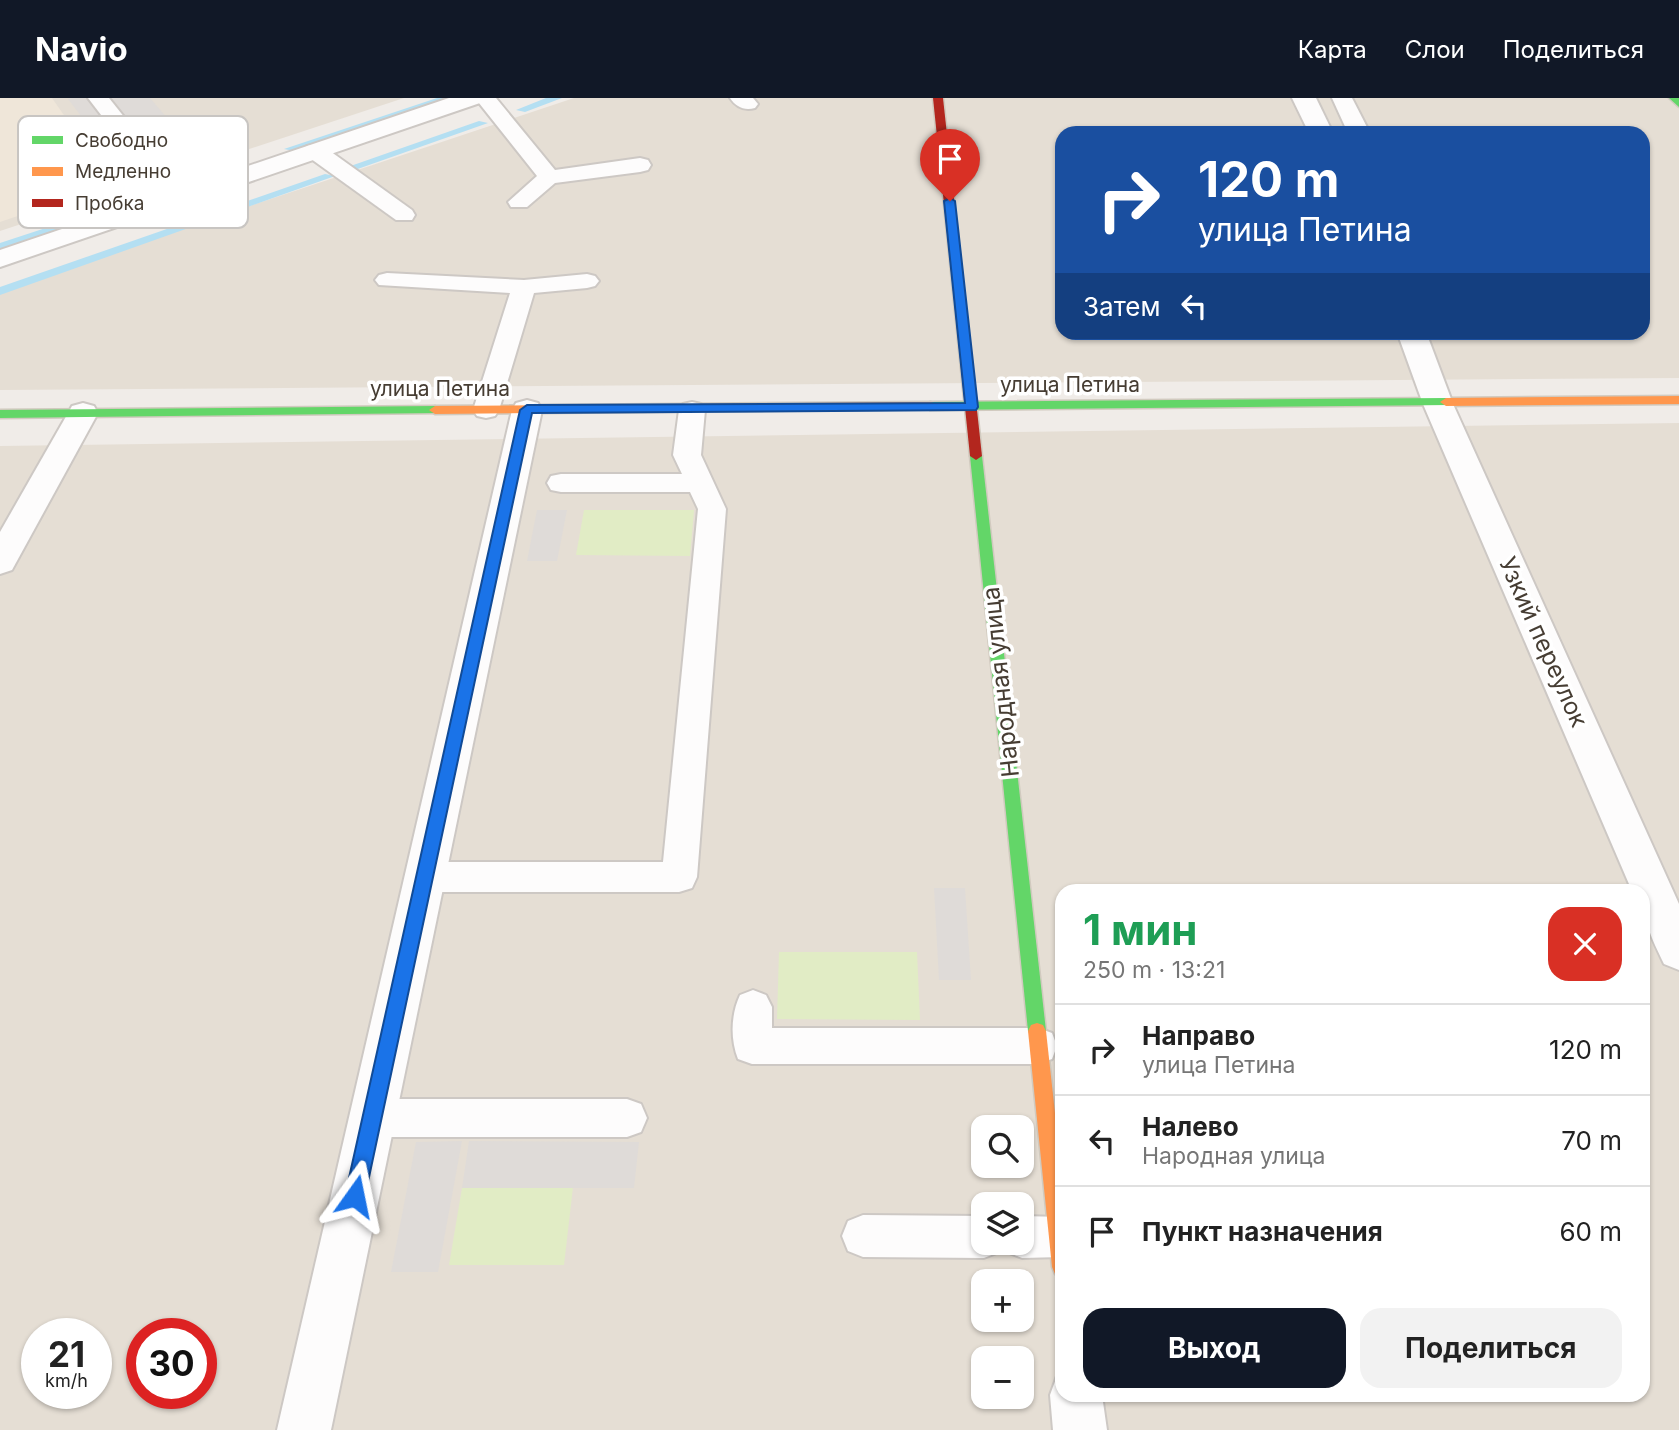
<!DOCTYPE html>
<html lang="ru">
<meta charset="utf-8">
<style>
body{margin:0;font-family:Inter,sans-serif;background:#f2f2f2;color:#222;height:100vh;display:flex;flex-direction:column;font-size:26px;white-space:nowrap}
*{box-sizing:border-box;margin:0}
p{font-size:23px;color:#767676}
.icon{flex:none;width:38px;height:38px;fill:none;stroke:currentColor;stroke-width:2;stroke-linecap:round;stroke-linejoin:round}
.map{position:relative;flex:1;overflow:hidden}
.sheet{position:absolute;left:1055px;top:786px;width:595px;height:518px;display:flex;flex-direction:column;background:#fff;border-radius:21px;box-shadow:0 2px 5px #0004}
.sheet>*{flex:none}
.guide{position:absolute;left:1055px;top:28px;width:595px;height:214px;border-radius:21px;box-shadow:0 2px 5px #0004;background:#1a4fa0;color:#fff;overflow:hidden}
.tools{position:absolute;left:971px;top:1017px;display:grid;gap:14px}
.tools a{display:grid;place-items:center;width:63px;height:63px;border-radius:14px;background:#fff;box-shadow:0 2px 5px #0004;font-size:35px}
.speed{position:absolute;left:21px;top:1220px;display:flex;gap:14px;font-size:35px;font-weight:700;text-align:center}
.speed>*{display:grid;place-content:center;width:91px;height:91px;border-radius:50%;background:#fff;box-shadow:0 2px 5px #0004;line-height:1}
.speed small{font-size:18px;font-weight:400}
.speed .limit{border:10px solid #d22;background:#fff;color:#111}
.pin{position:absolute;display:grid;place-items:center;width:60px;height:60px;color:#fff;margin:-72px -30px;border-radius:50% 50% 50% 0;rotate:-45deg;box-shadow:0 0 7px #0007}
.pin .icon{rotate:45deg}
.me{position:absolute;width:77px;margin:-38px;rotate:12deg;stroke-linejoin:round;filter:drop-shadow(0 0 5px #0008)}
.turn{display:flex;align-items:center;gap:24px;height:147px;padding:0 28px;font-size:32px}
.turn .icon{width:91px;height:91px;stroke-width:2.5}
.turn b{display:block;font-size:49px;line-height:60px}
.then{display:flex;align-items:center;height:66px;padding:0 28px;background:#0003;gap:14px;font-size:26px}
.round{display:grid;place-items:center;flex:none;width:74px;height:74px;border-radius:21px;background:#f2f2f2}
.head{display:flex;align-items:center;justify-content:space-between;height:119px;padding:0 28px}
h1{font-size:42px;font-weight:700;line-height:52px;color:#1e9e55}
.action{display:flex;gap:14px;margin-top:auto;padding:14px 28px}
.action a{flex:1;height:80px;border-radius:21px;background:#111827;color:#fff;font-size:28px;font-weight:700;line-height:80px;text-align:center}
.action a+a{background:#f2f2f2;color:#222}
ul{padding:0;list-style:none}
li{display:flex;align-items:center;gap:21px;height:91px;padding:0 28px;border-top:2px solid #e0e0e0}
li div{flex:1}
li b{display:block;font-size:26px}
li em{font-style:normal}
header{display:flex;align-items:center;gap:42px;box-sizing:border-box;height:98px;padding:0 35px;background:#111827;color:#fff}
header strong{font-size:33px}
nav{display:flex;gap:38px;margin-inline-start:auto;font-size:24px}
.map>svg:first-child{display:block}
.residential{fill:#e5ded4;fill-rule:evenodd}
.education{fill:#efe6d9}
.green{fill:#e1ecc5}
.parking{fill:#dfdbd8}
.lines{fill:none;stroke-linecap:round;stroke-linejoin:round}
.stream{fill:#b4dff2;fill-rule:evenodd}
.lane-casing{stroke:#cdc8c4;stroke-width:4}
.street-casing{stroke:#cdc8c4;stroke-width:4}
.fast-casing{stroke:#d1cabf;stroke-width:3}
.slow-casing{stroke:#d1cabf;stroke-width:3}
.jam-casing{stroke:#d1cabf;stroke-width:3}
.lane{fill:#fdfcfc;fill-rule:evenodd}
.street{fill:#fdfcfc;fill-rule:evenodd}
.fast{fill:#63d668;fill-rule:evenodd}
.slow{fill:#ff974d;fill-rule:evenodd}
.jam{fill:#b3261e;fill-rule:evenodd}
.route{fill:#1a73e8;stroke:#114b97;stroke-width:2}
.labels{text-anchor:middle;stroke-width:7;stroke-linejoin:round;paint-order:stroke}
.far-street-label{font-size:21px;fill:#463d33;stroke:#fff}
.street-label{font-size:24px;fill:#463d33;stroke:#fff}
.key{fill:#fff;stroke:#c8c5c2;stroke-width:2}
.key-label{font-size:19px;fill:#463d33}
</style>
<header>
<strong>Navio</strong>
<nav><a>Карта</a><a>Слои</a><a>Поделиться</a></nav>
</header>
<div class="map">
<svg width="1679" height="1332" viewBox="0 0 1679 1332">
<rect width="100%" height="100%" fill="#f0ece8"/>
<g class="residential">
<path d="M0,0H404L0,133Z"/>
<path d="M574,0H1679V280L0,292V191ZM1062,35H1643V234H1062Z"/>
<path d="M1679,325V1332H0V348ZM1062,793H1643V1297H1062ZM984,1029H1022V1068H984ZM984,1106H1022V1144H984ZM984,1183H1022V1222H984ZM37,1236H96V1295H37ZM142,1236H201V1295H142ZM984,1260H1022V1298H984Z"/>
</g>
<path class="education" d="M0,0H52L112,86L0,124Z"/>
<g class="green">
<path d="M584,412H694L690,458L576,457Z"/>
<path d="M779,854H917L920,922L777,921Z"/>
<path d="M573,1089L564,1167H449L462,1090Z"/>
</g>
<g class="parking">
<path d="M72,0H150L203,62L132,84L68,1Z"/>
<path d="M537,412H567L557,463H527Z"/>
<path d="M934,790H965L971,882H939Z"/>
<path d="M462,1043L438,1174H391L416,1044Z"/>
<path d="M469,1043L639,1044L634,1090H462Z"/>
</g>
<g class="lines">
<g class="stream">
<path d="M437,0H453L294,53L284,51Z"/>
<path d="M546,0H562L525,14L516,12Z"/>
<path d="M479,23L488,25L352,73L342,71Z"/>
<path d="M325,76L335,78L0,197V189Z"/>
<path d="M146,97L156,99L0,153V145Z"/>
</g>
<defs>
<g id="lane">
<path d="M88,0H109L185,95L188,100L185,105H169Z"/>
<path d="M475,0H496L555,72L640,60L648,62L651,67L648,72L640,74L555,85L527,109H511L508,104L537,78Z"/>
<path d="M730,0H753L758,6L755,10C744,13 736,9 730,0Z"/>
<path d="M1332,0H1352L1370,35H1348Z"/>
<path d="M315,47L323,48L412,112L415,117L412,122H396L307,58L304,53L307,48Z"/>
<path d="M387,175L524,182L587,176L595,178L599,183L595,188L587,190L534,195L499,312L495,318L486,320L477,318L473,312L510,195L379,187L375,182L379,177Z"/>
<path d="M692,304L701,306L705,312L701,357L726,411L697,779L692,790L679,794H425L412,790L407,779L412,768L425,764H663L698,411L690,394H561L551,392L547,385L551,378L561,376H682L673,357L679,312L683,306Z"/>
<path d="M753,892L766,897L772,909V930H1038L1052,935L1057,948L1052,961L1038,966H752L738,961C730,941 731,916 740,897Z"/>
<path d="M372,1001H627L641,1006L647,1020L641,1034L627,1039H372L358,1034L352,1020L358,1006Z"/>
<path d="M863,1117L984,1118V1144H1003L999,1154L984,1160L863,1159L848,1153L842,1138L848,1123Z"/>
<path d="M1022,1118L1062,1119V1159L1022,1160L1007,1154L1003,1144H1022Z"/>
</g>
<g id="street">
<path d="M449,0H484L480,5L0,169V152Z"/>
<path d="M1292,0H1316L1333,35H1309Z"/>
<path d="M1397,234H1426L1453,306L1679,806V872L1664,866C1651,839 1643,823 1643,793H1632L1423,306Z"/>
<path d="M527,302L538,305L542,312L331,1332H277L512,312L516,305Z"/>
<path d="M83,305L94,308L98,315L12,472L0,476V434L72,308Z"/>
<path d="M1062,1276V1297H1102L1107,1332H1053L1050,1297L1057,1278Z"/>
</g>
<g id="fast">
<path d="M1669,0H1679V9Z"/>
<path d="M1446,300L1450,301V307L930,312L924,308L930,304Z"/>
<path d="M435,308L441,312L439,315L0,320V312Z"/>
<path d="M976,354L982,358L1046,933L1043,939L1037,941L1031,939L1028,933L970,358Z"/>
</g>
<g id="slow">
<path d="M1679,298V306L1446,308L1440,304L1446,300Z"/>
<path d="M930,304L934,305V311L435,316L429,312L435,308Z"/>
<path d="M1037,925L1043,927L1046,933L1062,1079V1179L1055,1176L1052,1169L1028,933L1031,927Z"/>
</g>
<path id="jam" d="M933,0H943L982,358L976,362L970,358Z"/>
</defs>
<use href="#lane" class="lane-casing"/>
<use href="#street" class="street-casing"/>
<use href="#fast" class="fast-casing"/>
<use href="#slow" class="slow-casing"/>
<use href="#jam" class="jam-casing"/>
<use href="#lane" class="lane"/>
<use href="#street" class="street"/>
<use href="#fast" class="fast"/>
<use href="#slow" class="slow"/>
<use href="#jam" class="jam"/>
</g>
<path class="route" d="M950,100L955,103L978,309L976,312L532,315L365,1098L362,1105L355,1108L348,1105L345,1098L520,312L527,307L965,305L944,103Z"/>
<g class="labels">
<g class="far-street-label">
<text x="1070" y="294">улица Петина</text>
<text x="440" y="298">улица Петина</text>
</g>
<g class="street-label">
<text transform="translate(1543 544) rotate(66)" y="8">Узкий переулок</text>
<text transform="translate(1001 584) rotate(-96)" y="8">Народная улица</text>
</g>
</g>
<rect x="18" y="18" width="230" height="112" rx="10" class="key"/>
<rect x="32" y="38" width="31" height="8" fill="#63d668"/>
<rect x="32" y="69" width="31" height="9" fill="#ff974d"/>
<rect x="32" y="101" width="31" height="8" fill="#b3261e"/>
<g class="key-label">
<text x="75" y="49">Свободно</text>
<text x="75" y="80">Медленно</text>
<text x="75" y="112">Пробка</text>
</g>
</svg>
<div class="tools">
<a><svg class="icon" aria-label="search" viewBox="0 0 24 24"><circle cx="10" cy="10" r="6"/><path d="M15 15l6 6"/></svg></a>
<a><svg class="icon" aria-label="layers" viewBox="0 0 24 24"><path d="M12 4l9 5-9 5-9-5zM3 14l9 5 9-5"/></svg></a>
<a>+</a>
<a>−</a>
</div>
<div class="speed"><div>21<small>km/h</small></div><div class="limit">30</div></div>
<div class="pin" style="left:950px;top:103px;background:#d93025"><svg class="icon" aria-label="arrive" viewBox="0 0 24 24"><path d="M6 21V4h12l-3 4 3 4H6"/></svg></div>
<svg class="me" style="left:355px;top:1098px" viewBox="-20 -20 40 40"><path d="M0-17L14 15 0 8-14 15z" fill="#1a73e8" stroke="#fff" stroke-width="4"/></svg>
<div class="guide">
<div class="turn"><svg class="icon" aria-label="right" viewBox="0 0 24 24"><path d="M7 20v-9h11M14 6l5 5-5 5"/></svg><div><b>120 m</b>улица Петина</div></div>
<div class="then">Затем<svg class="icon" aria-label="left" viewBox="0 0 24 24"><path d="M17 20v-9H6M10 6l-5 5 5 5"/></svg></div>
</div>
<section class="sheet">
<div class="head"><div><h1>1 мин</h1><p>250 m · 13:21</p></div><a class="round" style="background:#d93025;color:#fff"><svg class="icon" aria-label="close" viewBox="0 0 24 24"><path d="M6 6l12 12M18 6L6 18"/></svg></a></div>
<ul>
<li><svg class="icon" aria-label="right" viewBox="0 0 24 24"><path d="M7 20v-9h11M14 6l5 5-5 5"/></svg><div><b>Направо</b><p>улица Петина</p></div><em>120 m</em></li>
<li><svg class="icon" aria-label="left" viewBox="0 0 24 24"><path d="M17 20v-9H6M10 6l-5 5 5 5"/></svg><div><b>Налево</b><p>Народная улица</p></div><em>70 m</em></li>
<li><svg class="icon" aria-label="arrive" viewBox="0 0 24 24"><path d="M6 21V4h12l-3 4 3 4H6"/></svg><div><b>Пункт назначения</b></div><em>60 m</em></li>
</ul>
<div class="action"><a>Выход</a><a>Поделиться</a></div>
</section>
</div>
